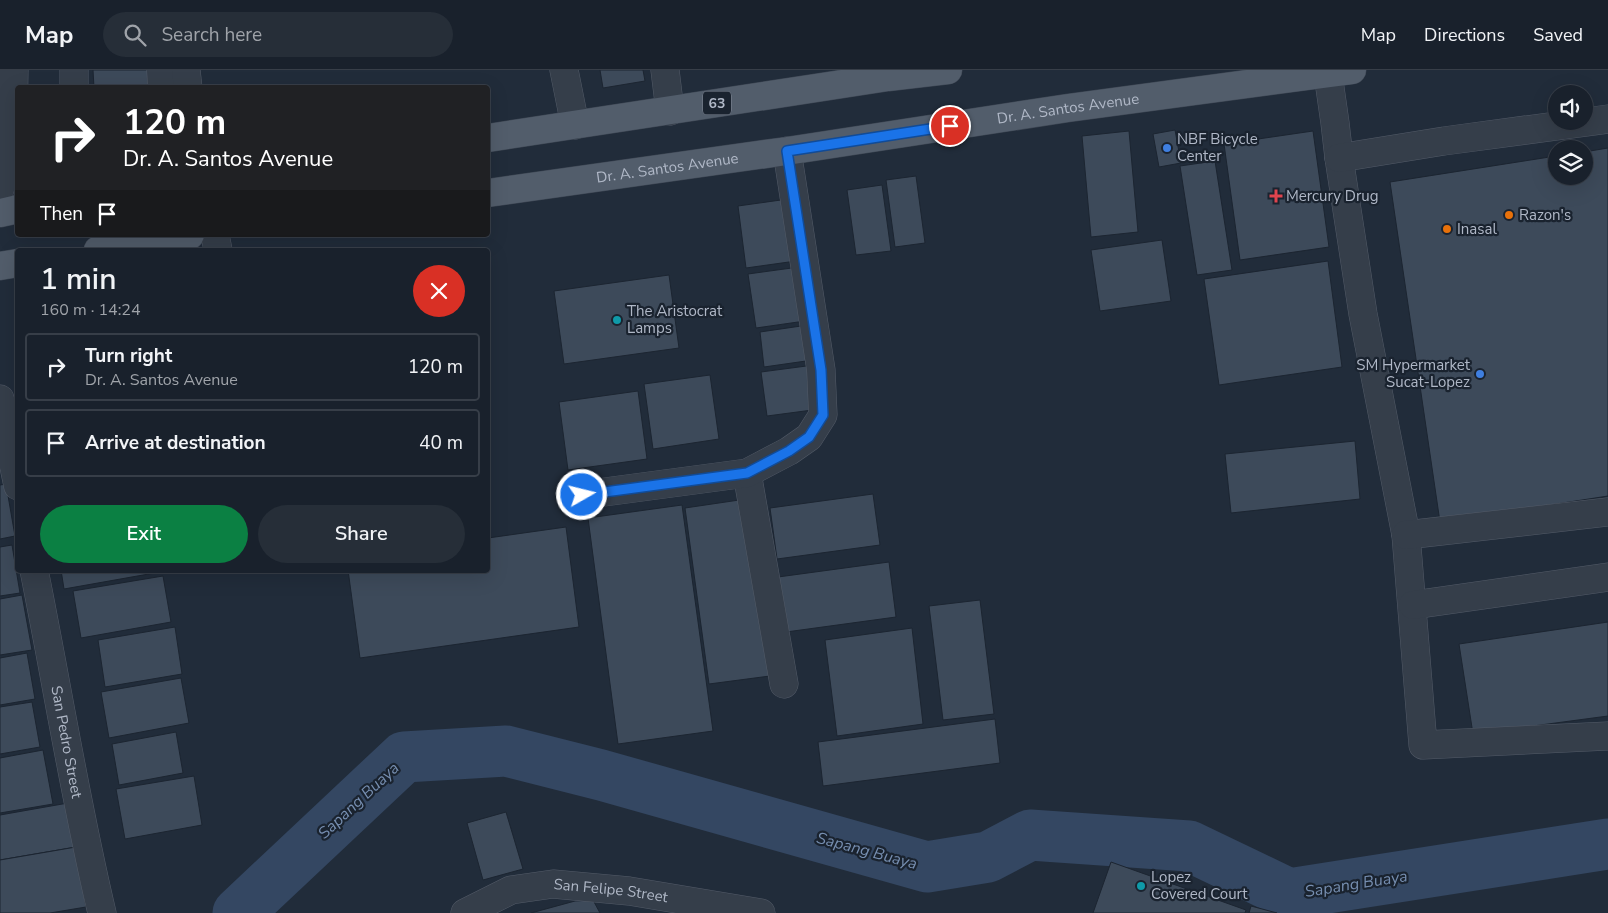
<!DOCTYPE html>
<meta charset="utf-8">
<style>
body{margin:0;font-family:"Nunito Sans",sans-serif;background:#262e38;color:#f1f3f6;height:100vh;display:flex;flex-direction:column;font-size:19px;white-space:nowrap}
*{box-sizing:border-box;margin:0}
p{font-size:16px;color:#9fa3a9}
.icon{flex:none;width:28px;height:28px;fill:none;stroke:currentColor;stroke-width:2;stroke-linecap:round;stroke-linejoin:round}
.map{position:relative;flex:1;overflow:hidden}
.drawer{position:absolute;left:15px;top:178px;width:475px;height:325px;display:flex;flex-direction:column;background:#19212c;border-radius:5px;box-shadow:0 5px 20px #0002,0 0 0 1px #373e48}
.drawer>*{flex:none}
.guide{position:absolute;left:15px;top:15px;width:475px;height:152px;border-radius:5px;box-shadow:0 5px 20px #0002,0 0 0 1px #373e48;background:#202124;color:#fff;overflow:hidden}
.tools{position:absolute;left:1548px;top:15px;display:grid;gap:10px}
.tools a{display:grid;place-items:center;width:45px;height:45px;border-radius:50%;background:#19212c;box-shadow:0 5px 20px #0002,0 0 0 1px #373e48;font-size:25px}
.pin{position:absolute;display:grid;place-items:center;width:42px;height:42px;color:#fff;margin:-21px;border:2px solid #fff;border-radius:50%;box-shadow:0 1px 5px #0007}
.me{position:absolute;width:55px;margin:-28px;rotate:82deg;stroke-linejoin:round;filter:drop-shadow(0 0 4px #0008)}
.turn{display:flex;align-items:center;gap:18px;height:105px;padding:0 25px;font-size:22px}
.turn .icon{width:65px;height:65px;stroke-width:2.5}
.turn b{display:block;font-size:35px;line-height:42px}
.then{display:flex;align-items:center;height:48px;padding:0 25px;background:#0003;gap:10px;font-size:19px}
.round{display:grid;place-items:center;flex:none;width:52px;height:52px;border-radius:26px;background:#262e38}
.summary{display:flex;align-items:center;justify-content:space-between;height:85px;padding:0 25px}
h1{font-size:30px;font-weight:600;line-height:38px}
.cta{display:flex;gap:10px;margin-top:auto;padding:10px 25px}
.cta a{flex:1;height:58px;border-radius:30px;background:#0b8043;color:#fff;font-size:20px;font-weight:600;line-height:58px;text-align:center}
.cta a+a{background:#262e38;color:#f1f3f6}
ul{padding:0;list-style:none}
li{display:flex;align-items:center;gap:15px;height:68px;margin:0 10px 8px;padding:0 15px;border:2px solid #373e48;border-radius:5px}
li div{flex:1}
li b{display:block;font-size:19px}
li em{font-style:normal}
header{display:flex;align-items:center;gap:30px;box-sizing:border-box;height:70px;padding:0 25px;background:#19212c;border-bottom:1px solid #373e48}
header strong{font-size:24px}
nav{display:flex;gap:28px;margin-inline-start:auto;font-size:18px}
.search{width:350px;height:45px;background:#262e38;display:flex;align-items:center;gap:12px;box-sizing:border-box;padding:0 18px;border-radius:28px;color:#9fa3a9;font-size:19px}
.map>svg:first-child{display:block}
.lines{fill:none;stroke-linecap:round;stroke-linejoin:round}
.river{stroke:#344762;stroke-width:51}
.building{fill:#3d4a5a;stroke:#1c2531}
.minor-casing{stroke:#535b68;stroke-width:29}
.major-casing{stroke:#3e4754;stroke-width:29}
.minor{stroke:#353e4a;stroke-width:28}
.major{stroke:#525d6b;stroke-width:28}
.route-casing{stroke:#114b97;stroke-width:12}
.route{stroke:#1a73e8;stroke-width:9}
.shop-dot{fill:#3f7fe0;stroke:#1a232f;stroke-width:2}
.health-dot{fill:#e0444e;stroke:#1a232f;stroke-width:2}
.food-dot{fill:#e8710a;stroke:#1a232f;stroke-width:2}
.culture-dot{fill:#0f9aa8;stroke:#1a232f;stroke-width:2}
.labels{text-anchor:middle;stroke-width:4.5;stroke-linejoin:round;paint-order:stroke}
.shield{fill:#1a232f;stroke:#838b99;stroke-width:1}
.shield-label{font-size:14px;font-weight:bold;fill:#b0b8c7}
.street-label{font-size:15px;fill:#b0b8c7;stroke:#1a232f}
.poi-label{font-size:15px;fill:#b0b8c7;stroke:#1a232f;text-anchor:start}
.water-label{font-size:16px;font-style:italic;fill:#768eb0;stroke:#1a232f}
</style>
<header>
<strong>Map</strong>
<div class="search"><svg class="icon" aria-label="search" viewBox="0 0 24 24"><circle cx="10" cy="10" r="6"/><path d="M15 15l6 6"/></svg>Search here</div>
<nav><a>Map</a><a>Directions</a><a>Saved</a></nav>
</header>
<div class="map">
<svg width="1608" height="843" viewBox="0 0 1608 843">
<rect width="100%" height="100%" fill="#212c3a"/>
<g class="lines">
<path class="river" d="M238,843L404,687L506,681L601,705L927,797L988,787L1030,765L1189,776L1289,824L1608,774"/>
</g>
<g class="building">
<path d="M93,0H151L152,18H94Z"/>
<path d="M600,0H643L645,11L603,18Z"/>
<path d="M1175,60L1181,93L1159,97L1153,64Z"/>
<path d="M1129,61L1138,162L1091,167L1082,66Z"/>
<path d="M1313,61L1329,177L1240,190L1224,74Z"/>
<path d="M1608,78V426L1440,452L1390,112L1556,86V106H1584V82Z"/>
<path d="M1215,91L1232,200L1197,205L1180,96Z"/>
<path d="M916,106L925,173L895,177L886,110Z"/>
<path d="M882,115L891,181L856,185L847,120Z"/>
<path d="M788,129L796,191L746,198L738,136Z"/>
<path d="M1162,170L1171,231L1100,241L1091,180Z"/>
<path d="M1328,191L1342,297L1219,315L1204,209Z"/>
<path d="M799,197L805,251L756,258L748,204Z"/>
<path d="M669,205L679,278L564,294L554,221Z"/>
<path d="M808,255L813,290L764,297L760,262Z"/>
<path d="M814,295L820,339L767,346L761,302Z"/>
<path d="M710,305L719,369L653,379L644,314Z"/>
<path d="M638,321L647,389L568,400L559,332Z"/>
<path d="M1355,371L1360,429L1231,443L1225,384Z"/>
<path d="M6,414L15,466L0,469V415Z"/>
<path d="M873,424L880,475L777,489L770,438Z"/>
<path d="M746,429L770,606L709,614L685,438Z"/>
<path d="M682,435L713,661L618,674L588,448Z"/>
<path d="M566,457L579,557L360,588L348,500H488V468Z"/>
<path d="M12,475L20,523L0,526V477Z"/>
<path d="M889,492L896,547L786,562L778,507Z"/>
<path d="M61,500H160V502L64,519Z"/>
<path d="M163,506L171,552L81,568L73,521Z"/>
<path d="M22,525L32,580L0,585V529Z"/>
<path d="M980,530L994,644L943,650L929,536Z"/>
<path d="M1608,552V646L1473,664L1459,574Z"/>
<path d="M175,557L182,604L105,617L98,570Z"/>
<path d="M912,558L923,654L837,666L825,570Z"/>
<path d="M27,583L35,629L0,635V588Z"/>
<path d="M181,608L189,653L109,668L101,622Z"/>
<path d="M32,632L40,677L0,684V637Z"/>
<path d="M995,649L1000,693L823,716L818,672Z"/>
<path d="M176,662L183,703L119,715L112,674Z"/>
<path d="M43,680L53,734L0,743V688Z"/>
<path d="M194,706L202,755L125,769L116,719Z"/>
<path d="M68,733L76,777L0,790V745Z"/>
<path d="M506,742L523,799L483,810L467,753Z"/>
<path d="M76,777L86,837L50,843H0V790Z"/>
<path d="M1111,792L1246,840L1245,843H1093Z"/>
<path d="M593,830L600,843H531L575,831Z"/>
<path d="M1251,836L1277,843H1249Z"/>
</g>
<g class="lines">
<defs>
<g id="minor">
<path d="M74,0V18"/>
<path d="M161,0L162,18"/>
<path d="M186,0L188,18"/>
<path d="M564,0L575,55"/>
<path d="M665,0L670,41"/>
<path d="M1328,4L1335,53L1339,88L1363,244L1406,465L1423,675L1608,666"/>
<path d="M1339,88L1444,71L1608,49"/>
<path d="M0,119L13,59L14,0"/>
<path d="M215,165L218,180"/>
<path d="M0,329L18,416"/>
<path d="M747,403L784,614"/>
<path d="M582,425L747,403L789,381L809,367L823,345L821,300L787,81"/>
<path d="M1406,465L1608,442"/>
<path id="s1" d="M34,500C57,614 75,730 102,843"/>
<path d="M1413,535L1608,507"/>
<path id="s2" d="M465,843L511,820L553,814L629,821L761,843"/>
</g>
<g id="major">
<path d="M488,68L888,7L948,0"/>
<path id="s3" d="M488,123L787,81L1068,38L1352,0"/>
<path d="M0,143L18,139"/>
<path d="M98,180L190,165"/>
<path d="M0,196L18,193"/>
</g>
</defs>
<use href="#minor" class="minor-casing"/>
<use href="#major" class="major-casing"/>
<use href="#minor" class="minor"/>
<use href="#major" class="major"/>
</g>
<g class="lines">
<defs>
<path id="route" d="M582,425L747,403L789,381L809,367L823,345L821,300L787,81L950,56"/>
</defs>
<use href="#route" class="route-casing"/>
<use href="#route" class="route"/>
</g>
<g class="shop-dot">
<circle cx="1167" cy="78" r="5"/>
<circle cx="1480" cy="304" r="5"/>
</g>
<path class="health-dot" d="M1273.5 118.5h5v5h5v5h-5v5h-5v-5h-5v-5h5z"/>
<g class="food-dot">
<circle cx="1509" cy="145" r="5"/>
<circle cx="1447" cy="159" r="5"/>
</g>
<g class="culture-dot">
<circle cx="617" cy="250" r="5"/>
<circle cx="1141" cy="816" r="5"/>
</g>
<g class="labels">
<rect class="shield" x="703" y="21.5" width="28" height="23" rx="4"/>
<g class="shield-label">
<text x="717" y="38">63</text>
</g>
<g class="street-label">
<text dy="5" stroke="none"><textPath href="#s3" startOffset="586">Dr. A. Santos Avenue</textPath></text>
<text dy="5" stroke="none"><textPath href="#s3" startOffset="181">Dr. A. Santos Avenue</textPath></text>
<text dy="5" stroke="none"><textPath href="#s1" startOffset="175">San Pedro Street</textPath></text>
<text dy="5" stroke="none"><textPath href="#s2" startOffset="152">San Felipe Street</textPath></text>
</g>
<g class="poi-label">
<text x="1177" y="74">NBF Bicycle<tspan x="1177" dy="17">Center</tspan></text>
<text x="1286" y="131">Mercury Drug</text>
<text x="1519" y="150">Razon's</text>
<text x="1457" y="164">Inasal</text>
<text x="627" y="246">The Aristocrat<tspan x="627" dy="17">Lamps</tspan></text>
<text x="1470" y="300" text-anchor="end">SM Hypermarket<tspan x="1470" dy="17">Sucat-Lopez</tspan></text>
<text x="1151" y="812">Lopez<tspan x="1151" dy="17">Covered Court</tspan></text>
</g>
<g class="water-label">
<text transform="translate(358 730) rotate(-43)" y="6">Sapang Buaya</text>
<text transform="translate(867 780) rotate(15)" y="6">Sapang Buaya</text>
<text transform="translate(1356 813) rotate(-9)" y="6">Sapang Buaya</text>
</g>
</g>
</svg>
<div class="tools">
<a><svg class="icon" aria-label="sound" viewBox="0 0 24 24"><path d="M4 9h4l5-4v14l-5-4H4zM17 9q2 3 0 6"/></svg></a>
<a><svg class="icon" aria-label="layers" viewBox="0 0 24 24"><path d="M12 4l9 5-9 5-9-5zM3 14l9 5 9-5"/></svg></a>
</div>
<div class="pin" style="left:950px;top:56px;background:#d93025"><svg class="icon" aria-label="arrive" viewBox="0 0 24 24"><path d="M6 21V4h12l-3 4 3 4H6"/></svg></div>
<svg class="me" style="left:582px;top:425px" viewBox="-20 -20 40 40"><circle r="17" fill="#1a73e8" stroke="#fff" stroke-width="3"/><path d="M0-11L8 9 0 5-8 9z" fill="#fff"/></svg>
<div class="guide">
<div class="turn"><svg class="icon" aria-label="right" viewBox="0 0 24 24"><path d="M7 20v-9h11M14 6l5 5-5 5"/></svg><div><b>120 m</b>Dr. A. Santos Avenue</div></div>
<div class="then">Then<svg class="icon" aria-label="arrive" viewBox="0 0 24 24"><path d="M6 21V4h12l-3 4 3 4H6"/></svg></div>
</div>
<section class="drawer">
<div class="summary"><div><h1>1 min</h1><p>160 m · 14:24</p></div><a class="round" style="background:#d93025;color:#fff"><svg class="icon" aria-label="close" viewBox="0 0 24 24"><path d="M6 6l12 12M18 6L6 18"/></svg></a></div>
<ul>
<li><svg class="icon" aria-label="right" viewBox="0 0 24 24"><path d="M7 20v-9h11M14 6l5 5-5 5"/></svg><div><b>Turn right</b><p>Dr. A. Santos Avenue</p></div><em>120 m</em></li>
<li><svg class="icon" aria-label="arrive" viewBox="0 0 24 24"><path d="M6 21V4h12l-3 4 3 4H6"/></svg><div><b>Arrive at destination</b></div><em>40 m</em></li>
</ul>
<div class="cta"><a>Exit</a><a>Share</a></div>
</section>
</div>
